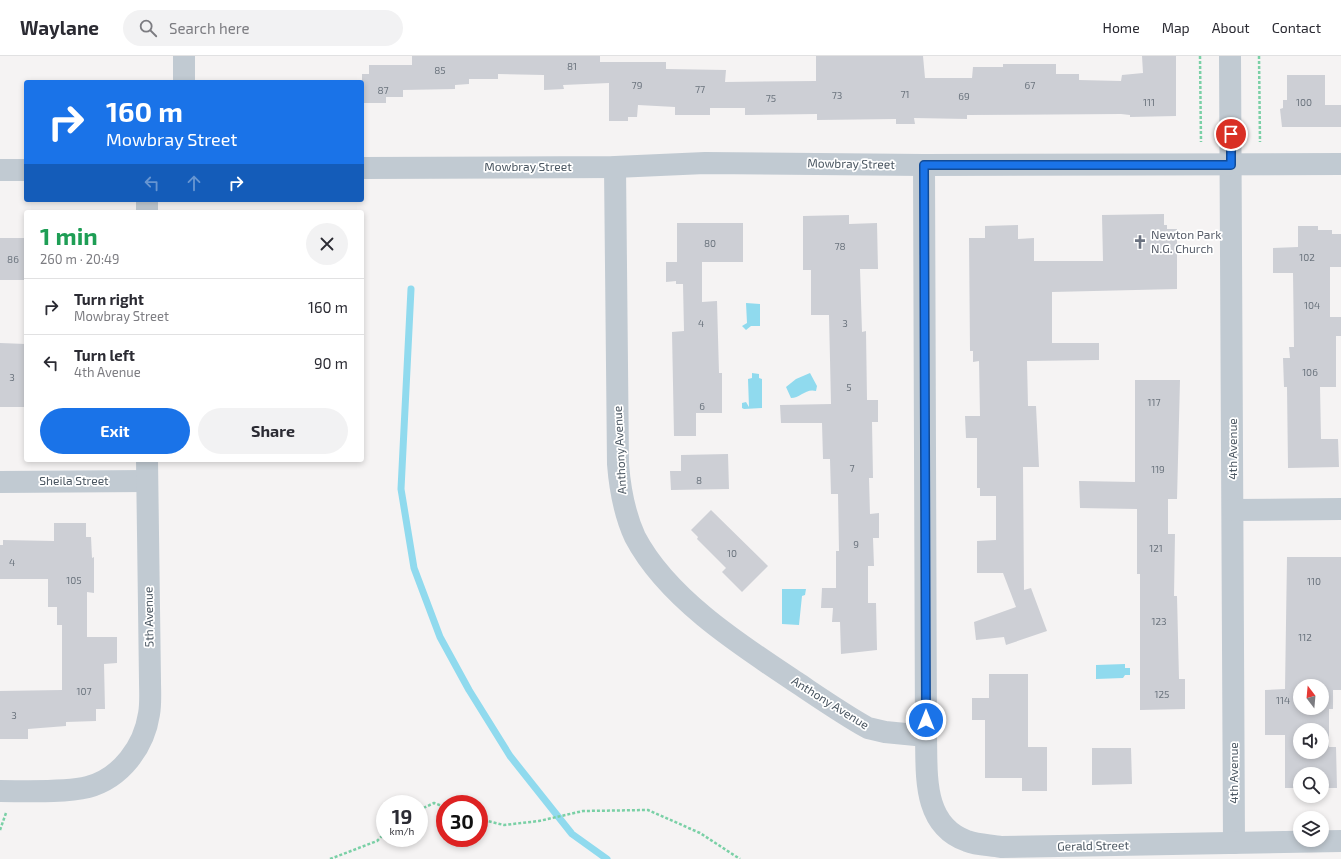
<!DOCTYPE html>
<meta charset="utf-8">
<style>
body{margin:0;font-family:"Exo 2",sans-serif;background:#f2f2f3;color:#2b2b33;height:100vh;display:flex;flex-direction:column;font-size:15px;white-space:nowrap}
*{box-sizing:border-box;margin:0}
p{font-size:13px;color:#7c7c81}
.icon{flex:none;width:22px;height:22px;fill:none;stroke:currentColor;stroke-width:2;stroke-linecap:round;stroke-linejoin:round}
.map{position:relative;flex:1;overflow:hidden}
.panel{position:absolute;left:24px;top:154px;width:340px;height:252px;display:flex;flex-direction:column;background:#fff;border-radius:4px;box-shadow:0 2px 6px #0003}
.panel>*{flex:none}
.banner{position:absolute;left:24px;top:24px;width:340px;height:122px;border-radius:4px;box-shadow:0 2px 6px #0003;background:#1a73e8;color:#fff;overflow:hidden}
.needle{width:26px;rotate:344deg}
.tools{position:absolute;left:1293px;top:623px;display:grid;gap:8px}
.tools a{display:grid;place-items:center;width:36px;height:36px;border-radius:50%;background:#fff;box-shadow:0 2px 6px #0003;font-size:20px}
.speed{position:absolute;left:376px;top:739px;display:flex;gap:8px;font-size:20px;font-weight:700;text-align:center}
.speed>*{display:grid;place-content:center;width:52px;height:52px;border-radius:50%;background:#fff;box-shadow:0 2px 6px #0003;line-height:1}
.speed small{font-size:10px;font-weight:400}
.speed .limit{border:6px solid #d22;background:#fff;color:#111}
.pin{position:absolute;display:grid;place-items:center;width:34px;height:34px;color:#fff;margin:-17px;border:2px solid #fff;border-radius:50%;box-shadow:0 1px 4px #0007}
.me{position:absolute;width:44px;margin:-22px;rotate:0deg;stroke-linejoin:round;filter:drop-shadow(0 0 3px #0008)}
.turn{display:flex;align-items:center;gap:14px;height:84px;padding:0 16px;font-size:18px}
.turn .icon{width:52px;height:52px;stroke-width:2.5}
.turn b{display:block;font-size:28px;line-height:34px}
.lanes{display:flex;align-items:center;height:38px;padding:0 16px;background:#0003;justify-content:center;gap:20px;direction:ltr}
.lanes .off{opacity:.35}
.round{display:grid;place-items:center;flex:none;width:42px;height:42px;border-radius:21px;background:#f2f2f3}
.summary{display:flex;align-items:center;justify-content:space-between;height:68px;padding:0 16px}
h1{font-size:24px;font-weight:700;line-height:30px;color:#1e9e55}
.action{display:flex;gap:8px;margin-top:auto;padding:8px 16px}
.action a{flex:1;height:46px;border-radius:24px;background:#1a73e8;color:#fff;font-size:16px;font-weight:700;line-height:46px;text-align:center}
.action a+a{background:#f2f2f3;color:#2b2b33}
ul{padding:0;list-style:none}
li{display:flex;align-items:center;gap:12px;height:56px;padding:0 16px;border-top:1px solid #e1e1e2}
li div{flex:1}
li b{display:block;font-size:15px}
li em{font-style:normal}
header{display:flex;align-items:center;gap:24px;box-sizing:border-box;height:56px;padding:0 20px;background:#fff;border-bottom:1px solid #e1e1e2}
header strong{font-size:19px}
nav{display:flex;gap:22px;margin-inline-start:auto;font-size:14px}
.search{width:280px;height:36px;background:#f2f2f3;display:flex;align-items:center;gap:10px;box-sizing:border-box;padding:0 14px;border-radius:22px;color:#7c7c81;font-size:15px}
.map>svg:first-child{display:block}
.water{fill:#90daee}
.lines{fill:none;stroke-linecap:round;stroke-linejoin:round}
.stream{stroke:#90daee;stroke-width:7}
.building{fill:#cdcfd5;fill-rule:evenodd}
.path{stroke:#7ad0a6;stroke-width:2.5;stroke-dasharray:3 2;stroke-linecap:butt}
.street{stroke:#c1cad2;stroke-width:22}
.route-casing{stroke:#114b97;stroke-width:10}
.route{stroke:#1a73e8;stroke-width:7}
.labels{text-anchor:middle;stroke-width:3.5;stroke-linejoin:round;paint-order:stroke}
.number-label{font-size:10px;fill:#6b747e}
.street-label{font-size:12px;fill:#4a5661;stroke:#fff}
.worship-label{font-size:12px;fill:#5b616d;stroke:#fff;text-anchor:start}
</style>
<header>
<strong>Waylane</strong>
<div class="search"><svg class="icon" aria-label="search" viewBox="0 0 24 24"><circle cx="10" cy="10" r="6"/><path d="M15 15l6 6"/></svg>Search here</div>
<nav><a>Home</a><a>Map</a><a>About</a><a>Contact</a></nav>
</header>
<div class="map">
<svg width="1341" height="803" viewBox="0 0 1341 803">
<rect width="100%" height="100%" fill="#f5f3f3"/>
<g class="water">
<path d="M746,247L760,248V270H751L746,274L742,270L747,267Z"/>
<path d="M752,317L759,318V322L762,323V352L744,353L742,352V347L746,346L749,351L748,323L752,322Z"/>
<path d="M810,317L817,330L816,335C806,332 800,342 791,342L786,331L796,323Z"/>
<path d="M782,533H806L805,539L802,540L799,569L782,568Z"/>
<path d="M1125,608V612H1130V619H1125L1123,622L1096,623V609Z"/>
</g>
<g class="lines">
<path class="stream" d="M411,233L401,433L414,512L440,581L469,634L510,700L572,778L607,803"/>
</g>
<g class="building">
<path d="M412,0H600V6H666V13L726,14L725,26L816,25V0H923L925,22H972L973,11H1003V8H1056V18H1079V24L1121,25L1122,19L1143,17L1142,0H1176V60L1130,61V59L1121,58L967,59V63L914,62L915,68H896V63L817,64V58L745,59V52H710V59H675V51L638,49L637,61H628V65H609V27L563,29L564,33L544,34V19L498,18V23H469V28L455,29V33L403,34V41H386V47H362V18H369V9H412Z"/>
<path d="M1287,19H1325V49H1341V71H1282L1280,53L1283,52V44H1287Z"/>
<path d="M1164,158V169H1167V173H1177V233L1052,236V287H1099V304L1027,305L1028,350H1036L1039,411H1023L1024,534L1031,532L1047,575L1006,589L1004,581L976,584L974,566L1016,551L1003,517H977V485L996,484V440H980V432H977V382H966L965,360H980L979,305L973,306V295H970L969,182H985V170L1018,169V183L1034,182V205H1103L1102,159Z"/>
<path d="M849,159V168L877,167L878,213H860L862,276L866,275L867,344H878V366H872L873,422H869L870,458L879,457V482H873L874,510H868V547H876L877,594L841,598L840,566H832L833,552H821L822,532H836V495H839L838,438H831L830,403H823L822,367H781L780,349L831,348L829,259H811V214H803V160Z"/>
<path d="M677,167H743V206H702V246L717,245L719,317H722V357H696V380H674L672,276L684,275L683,228H676V225L666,226V206H677Z"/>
<path d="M1298,170H1318V174H1332V178H1341V211H1330V261H1341V280H1336V331H1320L1321,383H1338L1339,411L1288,412L1287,331H1284L1283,302H1290L1289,291H1294L1293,217H1273V192L1298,191Z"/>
<rect x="0" y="182" width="26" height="42"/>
<path d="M0,287L26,288V351H0Z"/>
<path d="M1135,324H1180L1177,443H1168V478H1175L1174,540H1177L1179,623H1185V653L1140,654V518H1137V453L1080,452L1079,425L1135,426Z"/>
<path d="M728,398L729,433L671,434L670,415H681V399Z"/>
<path d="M711,454L768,510L742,536L722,516L726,512L697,483L698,481L691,474Z"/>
<path d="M54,467H86V481H91L92,502L94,501V537L87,536V581H117V607L104,608L105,653H96V665L66,666V670L28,673V683H0V635L62,634V569H57V551H48V523H0V489H3V484L54,485Z"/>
<path d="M1287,501H1341V634H1333V653H1329V691H1336L1337,732H1322V718H1300V732H1285V679H1265V634L1285,633ZM1300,630H1322V652H1300ZM1300,674H1322V696H1300Z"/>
<path d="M989,618H1028V691H1047V735H1022V722H985V664H972V642H989Z"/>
<path d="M1092,692H1131L1132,728L1092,729Z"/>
</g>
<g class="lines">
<g class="path">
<path d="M1200,0L1201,86"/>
<path d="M1259,0L1260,86"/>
<path d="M419,754L434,747L445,751"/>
<path d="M479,763L504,769L539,765L583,755L648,754L700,777L740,803"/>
<path d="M0,774L6,757"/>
<path d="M330,803L377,785L385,777"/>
</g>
<g class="street">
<path d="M184,0V26"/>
<path d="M1230,0L1234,787"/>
<path d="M924,109L926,680C927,718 922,769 967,785C977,789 990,789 1001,791L1341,785"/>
<path d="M615,111L618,408C620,434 624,457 635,481C667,542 740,589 796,626C820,642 843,658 868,672L885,676L926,680"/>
<path d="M362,112L615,111L705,107L924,109L1341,108"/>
<path d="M0,114H26"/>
<path d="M147,144V156"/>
<path d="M0,426L147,425"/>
<path d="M1233,454L1341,453"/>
<path d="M0,735C25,735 64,737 88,731C121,722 144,691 149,658C151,647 150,635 150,625L147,404"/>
</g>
</g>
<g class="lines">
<defs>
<path id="route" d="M926,664L924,109H1231V78"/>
</defs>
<use href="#route" class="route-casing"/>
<use href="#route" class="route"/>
</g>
<defs>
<symbol id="church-bare" viewBox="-9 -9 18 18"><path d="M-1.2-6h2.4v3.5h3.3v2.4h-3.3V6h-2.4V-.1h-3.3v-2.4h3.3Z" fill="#6b7280" stroke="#fff" stroke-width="2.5" paint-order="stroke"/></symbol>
</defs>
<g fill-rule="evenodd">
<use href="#church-bare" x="1130" y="176" width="20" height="20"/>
</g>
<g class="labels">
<g class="number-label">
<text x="572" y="14">81</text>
<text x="440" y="18">85</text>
<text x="637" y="33">79</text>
<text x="1030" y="33">67</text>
<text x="700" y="37">77</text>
<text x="383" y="38">87</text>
<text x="905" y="42">71</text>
<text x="837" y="43">73</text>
<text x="964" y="44">69</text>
<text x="771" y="46">75</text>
<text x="1149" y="50">111</text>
<text x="1304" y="50">100</text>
<text x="710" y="191">80</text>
<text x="840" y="194">78</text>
<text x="1307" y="205">102</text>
<text x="13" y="207">86</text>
<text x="1312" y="253">104</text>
<text x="701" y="271">4</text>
<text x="845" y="271">3</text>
<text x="1310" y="320">106</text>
<text x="12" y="325">3</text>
<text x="849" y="335">5</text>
<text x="1154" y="350">117</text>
<text x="702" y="354">6</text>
<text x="852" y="416">7</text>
<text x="1158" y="417">119</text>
<text x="699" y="428">8</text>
<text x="856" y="492">9</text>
<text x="1156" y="496">121</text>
<text x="732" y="501">10</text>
<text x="12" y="510">4</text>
<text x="74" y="528">105</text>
<text x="1314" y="529">110</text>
<text x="1159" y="569">123</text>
<text x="1305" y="585">112</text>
<text x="84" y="639">107</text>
<text x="1162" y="642">125</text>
<text x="1283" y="648">114</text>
<text x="14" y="663">3</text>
</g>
<g class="street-label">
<text transform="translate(851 108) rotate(1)" y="4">Mowbray Street</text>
<text x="528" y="115">Mowbray Street</text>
<text transform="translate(1233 393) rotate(-90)" y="4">4th Avenue</text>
<text transform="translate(620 394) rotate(-93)" y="4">Anthony Avenue</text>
<text x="74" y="429">Sheila Street</text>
<text transform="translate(149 561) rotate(-91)" y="4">5th Avenue</text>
<text transform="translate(830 647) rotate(32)" y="4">Anthony Avenue</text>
<text transform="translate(1234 717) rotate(-90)" y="4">4th Avenue</text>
<text transform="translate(1093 790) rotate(-1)" y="4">Gerald Street</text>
</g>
<g class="worship-label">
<text x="1151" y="183">Newton Park<tspan x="1151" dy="14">N.G. Church</tspan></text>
</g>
</g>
</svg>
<div class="tools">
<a><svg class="needle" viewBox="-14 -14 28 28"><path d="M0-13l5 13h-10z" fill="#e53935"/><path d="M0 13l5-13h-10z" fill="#7c7c81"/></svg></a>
<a><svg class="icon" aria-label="sound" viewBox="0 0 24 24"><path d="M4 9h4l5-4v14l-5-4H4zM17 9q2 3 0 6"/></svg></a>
<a><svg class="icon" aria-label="search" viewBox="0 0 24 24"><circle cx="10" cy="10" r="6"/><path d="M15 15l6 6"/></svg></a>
<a><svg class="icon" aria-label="layers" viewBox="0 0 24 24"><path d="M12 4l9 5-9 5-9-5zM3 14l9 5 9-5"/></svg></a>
</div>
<div class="speed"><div>19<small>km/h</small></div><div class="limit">30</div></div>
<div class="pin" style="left:1231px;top:78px;background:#d93025"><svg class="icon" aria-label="arrive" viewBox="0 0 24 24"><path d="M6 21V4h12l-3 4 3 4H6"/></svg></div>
<svg class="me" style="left:926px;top:664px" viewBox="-20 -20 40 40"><circle r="17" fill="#1a73e8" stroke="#fff" stroke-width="3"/><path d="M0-11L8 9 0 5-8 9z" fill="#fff"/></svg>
<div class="banner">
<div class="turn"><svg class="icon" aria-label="right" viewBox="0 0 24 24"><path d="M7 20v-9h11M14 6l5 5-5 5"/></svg><div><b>160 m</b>Mowbray Street</div></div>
<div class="lanes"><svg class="icon off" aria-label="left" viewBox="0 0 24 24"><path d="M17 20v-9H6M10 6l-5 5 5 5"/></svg><svg class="icon off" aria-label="ahead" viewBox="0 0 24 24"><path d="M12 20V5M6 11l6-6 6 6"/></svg><svg class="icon" aria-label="right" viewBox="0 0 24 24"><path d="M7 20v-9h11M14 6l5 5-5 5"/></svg></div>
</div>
<section class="panel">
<div class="summary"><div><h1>1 min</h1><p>260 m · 20:49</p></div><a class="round"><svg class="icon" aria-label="close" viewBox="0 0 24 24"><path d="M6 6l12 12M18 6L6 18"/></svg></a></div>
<ul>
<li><svg class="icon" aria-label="right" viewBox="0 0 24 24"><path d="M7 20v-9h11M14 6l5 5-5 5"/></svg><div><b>Turn right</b><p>Mowbray Street</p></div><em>160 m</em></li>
<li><svg class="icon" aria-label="left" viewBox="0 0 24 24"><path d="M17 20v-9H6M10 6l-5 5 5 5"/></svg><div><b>Turn left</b><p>4th Avenue</p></div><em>90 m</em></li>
</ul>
<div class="action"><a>Exit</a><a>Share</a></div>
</section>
</div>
